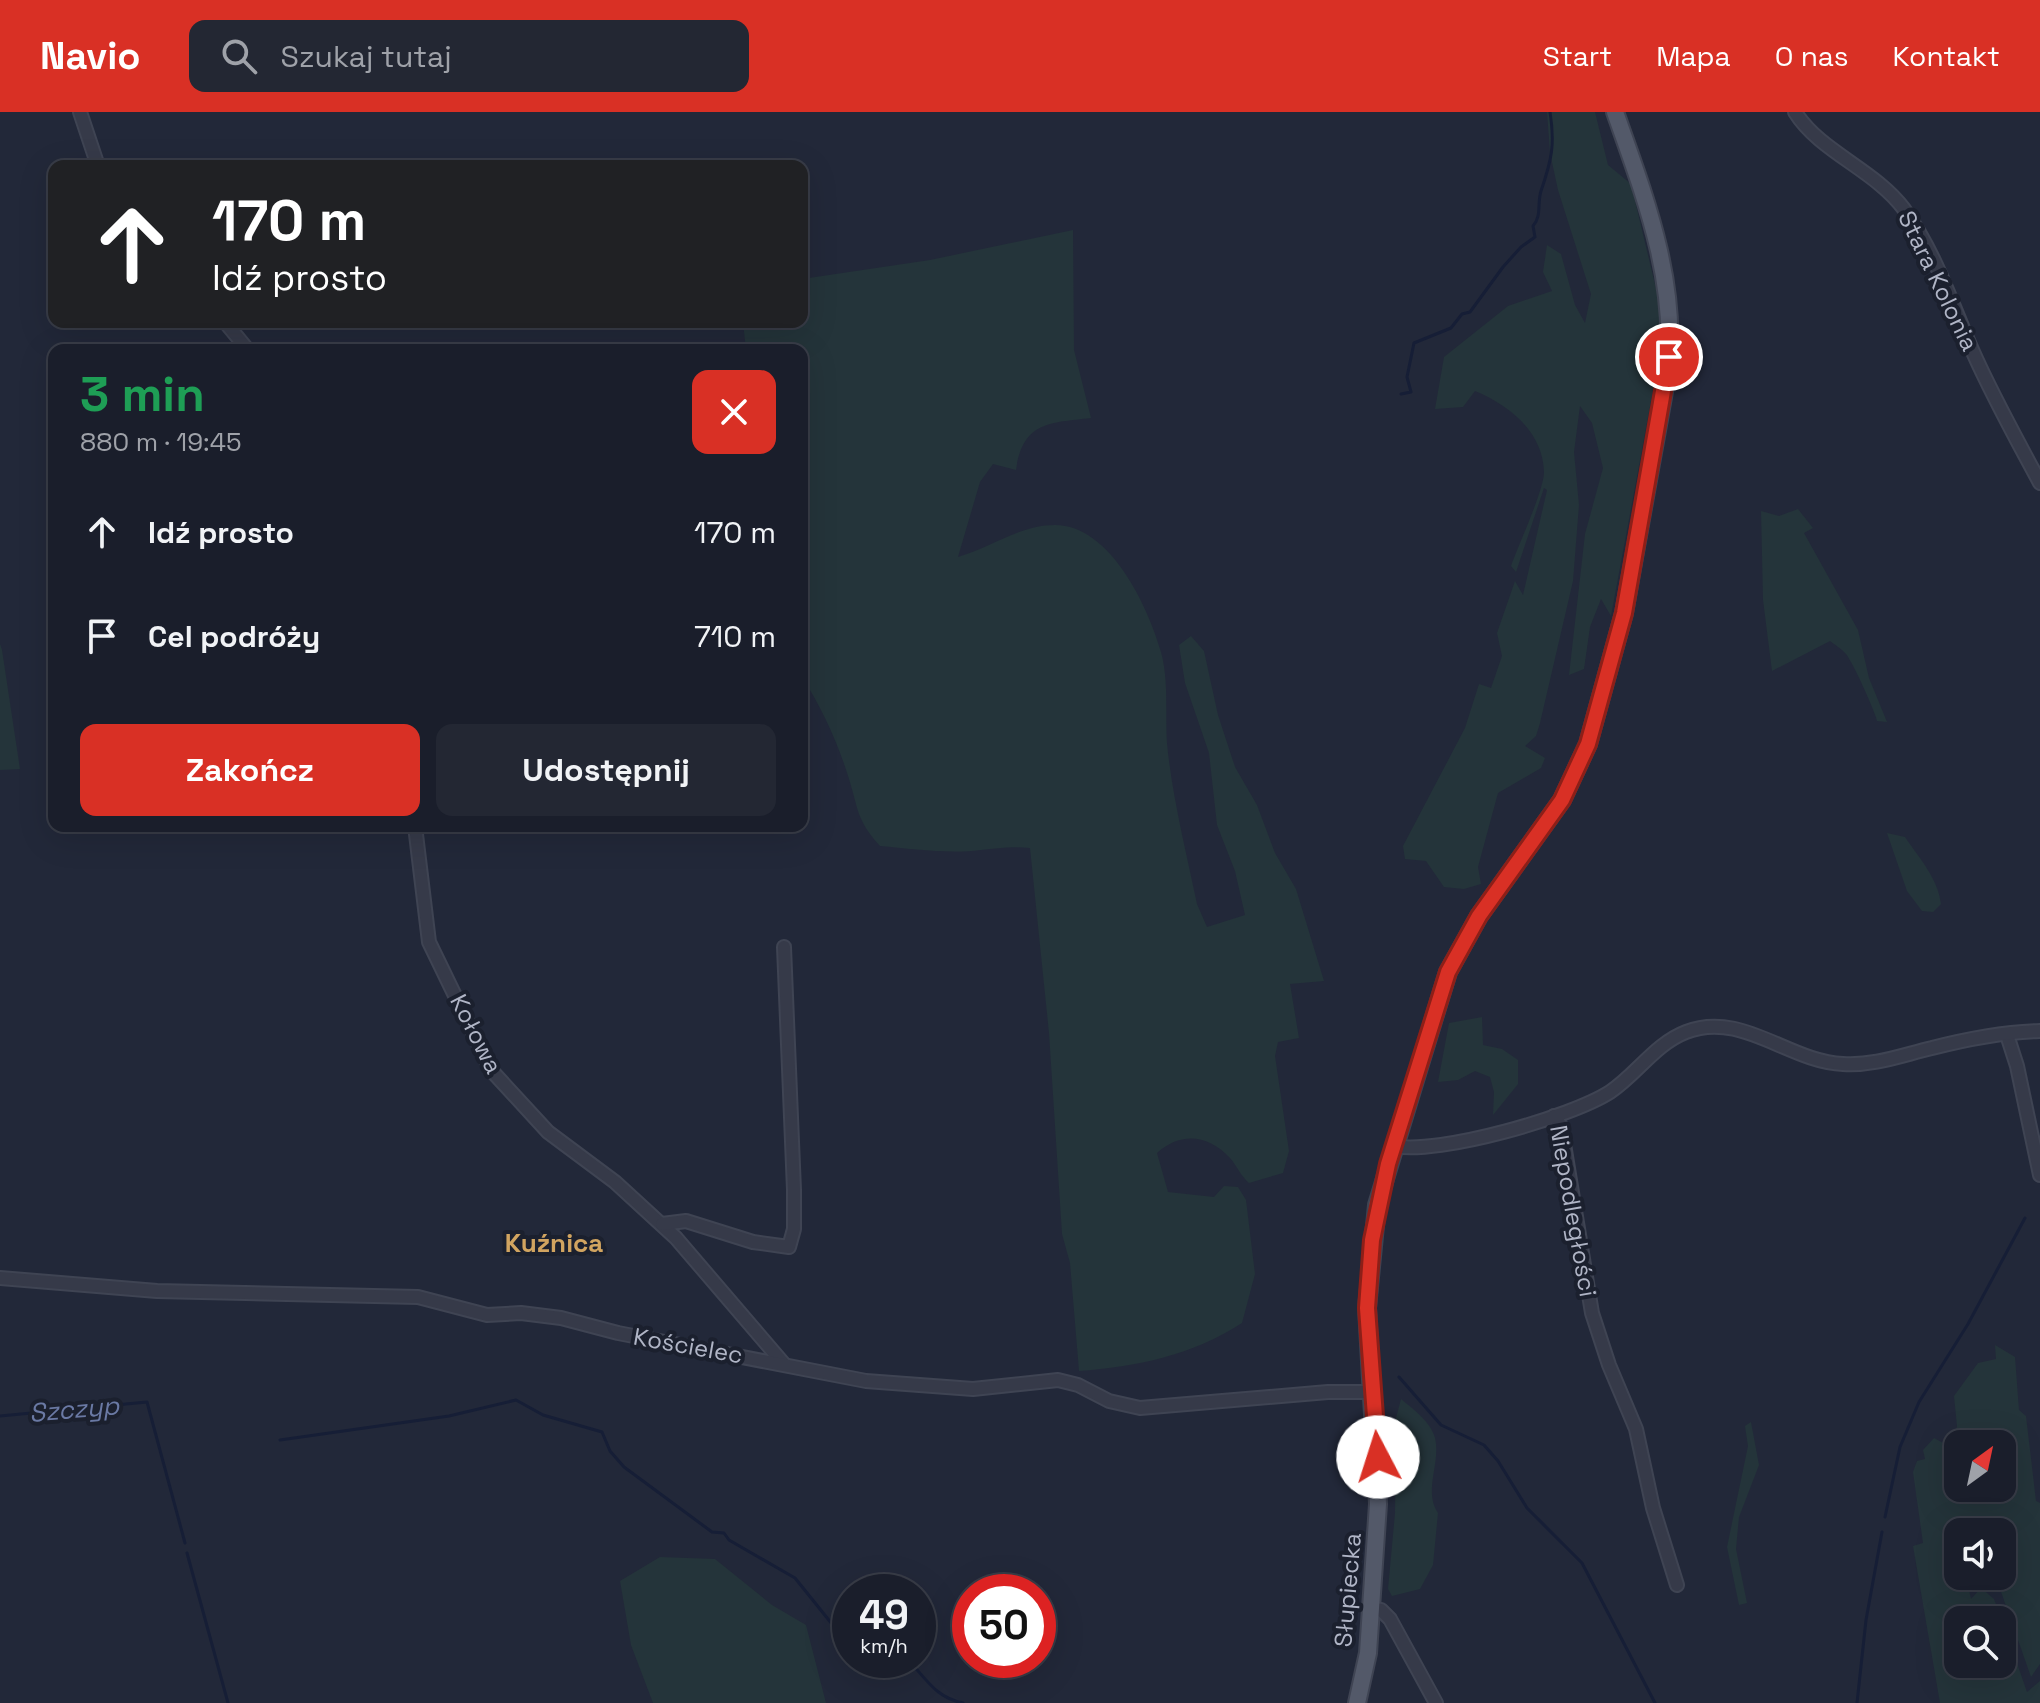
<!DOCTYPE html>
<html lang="pl">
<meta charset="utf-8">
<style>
body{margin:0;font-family:"Space Grotesk",sans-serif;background:#232733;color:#f1f3f6;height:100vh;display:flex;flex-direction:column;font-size:30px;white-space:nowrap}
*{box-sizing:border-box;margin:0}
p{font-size:26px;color:#9fa2a9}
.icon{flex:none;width:44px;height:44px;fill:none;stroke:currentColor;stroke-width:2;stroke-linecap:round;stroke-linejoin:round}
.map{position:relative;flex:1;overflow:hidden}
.panel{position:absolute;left:48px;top:232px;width:760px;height:488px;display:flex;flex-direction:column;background:#1a1e2b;border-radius:16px;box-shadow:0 8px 32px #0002,0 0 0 2px #383c47}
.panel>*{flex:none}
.hud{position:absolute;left:48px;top:48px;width:760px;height:168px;border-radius:16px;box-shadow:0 8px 32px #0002,0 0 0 2px #383c47;background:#202124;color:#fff;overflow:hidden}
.needle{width:52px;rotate:33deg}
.buttons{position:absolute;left:1944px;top:1318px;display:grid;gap:16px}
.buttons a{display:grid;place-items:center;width:72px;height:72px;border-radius:16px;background:#1a1e2b;box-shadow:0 8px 32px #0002,0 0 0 2px #383c47;font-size:40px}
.speed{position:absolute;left:832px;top:1462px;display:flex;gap:16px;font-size:40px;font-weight:700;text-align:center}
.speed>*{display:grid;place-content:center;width:104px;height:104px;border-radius:50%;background:#1a1e2b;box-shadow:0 8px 32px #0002,0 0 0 2px #383c47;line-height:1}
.speed small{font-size:20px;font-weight:400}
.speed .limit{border:12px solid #d22;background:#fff;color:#111}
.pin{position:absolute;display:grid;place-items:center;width:68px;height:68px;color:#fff;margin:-34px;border:4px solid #fff;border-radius:50%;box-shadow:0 2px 8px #0007}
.me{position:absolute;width:88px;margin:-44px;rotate:355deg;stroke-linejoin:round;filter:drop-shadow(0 0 6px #0008)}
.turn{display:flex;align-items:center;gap:28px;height:168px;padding:0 32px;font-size:36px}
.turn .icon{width:104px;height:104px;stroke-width:2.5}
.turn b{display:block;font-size:56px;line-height:68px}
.round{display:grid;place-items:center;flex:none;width:84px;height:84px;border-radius:16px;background:#232733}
.overview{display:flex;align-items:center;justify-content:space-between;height:136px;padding:0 32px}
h1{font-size:48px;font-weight:700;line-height:60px;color:#1e9e55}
.primary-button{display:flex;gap:16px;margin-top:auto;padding:16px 32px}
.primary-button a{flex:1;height:92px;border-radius:16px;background:#d93025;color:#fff;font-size:32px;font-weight:700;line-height:92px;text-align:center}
.primary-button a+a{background:#232733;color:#f1f3f6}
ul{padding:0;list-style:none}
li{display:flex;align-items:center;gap:24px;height:104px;padding:0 32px}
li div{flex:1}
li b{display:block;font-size:30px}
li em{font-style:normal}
header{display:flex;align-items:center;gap:48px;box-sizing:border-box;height:112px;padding:0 40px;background:#d93025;color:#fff}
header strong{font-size:38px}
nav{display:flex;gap:44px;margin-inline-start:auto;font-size:28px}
.search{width:560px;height:72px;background:#232733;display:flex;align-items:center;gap:20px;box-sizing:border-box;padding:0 28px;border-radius:16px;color:#9fa2a9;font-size:30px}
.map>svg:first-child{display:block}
.green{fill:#24343a;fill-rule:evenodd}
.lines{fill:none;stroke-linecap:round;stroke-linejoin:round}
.stream{stroke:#161e36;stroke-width:3}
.minor-casing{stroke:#3f4453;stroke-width:16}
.major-casing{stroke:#3f4453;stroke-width:20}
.minor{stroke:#363a49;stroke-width:12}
.major{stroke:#535969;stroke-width:16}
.route-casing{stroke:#8d1f18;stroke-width:20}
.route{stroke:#d93025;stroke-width:14}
.labels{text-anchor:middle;stroke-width:8;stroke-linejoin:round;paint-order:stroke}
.street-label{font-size:24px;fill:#b0b5c6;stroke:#1b202e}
.neighbourhood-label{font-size:26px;font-weight:bold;fill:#d1a460;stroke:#1b202e}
.water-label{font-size:26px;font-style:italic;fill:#6a79a4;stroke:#1b202e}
</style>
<header>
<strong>Navio</strong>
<div class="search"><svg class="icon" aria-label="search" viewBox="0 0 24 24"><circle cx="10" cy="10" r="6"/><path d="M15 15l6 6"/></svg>Szukaj tutaj</div>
<nav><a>Start</a><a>Mapa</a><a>O nas</a><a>Kontakt</a></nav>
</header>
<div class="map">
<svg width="2040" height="1591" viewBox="0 0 2040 1591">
<rect width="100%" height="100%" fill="#222839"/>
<g class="green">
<path d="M1547,0H1595L1608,53L1631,72L1660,193V241L1611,504L1601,487L1590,515L1584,557L1569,563L1585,422L1603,356L1592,311L1580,294L1574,340L1579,393L1573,469L1540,611L1536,624L1525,634L1545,646L1541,656L1498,681L1478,755L1481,772L1464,777L1444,775L1426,749L1405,747L1403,734L1465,616L1479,572L1491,576L1502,544L1497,521L1515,469L1523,483L1547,378L1544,376L1516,460L1511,454C1518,434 1544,378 1544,360C1543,320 1509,293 1475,279L1463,295L1435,297L1444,245L1508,194L1552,179L1543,160L1547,133L1561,142L1575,193L1585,211L1591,182L1558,78L1550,41Z"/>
<path d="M1073,118L1074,238L1091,306C1050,311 1023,309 1016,358L993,352L980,370L958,445C990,436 1020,413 1055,413C1110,413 1148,494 1161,540C1169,569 1165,601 1167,631C1172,684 1186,739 1197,792L1207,815L1245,803L1235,759L1217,713L1209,641L1185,571L1179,533L1191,524L1204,539L1218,603L1235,655L1257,693L1275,741L1296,777L1324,869L1290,872L1299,926L1278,930L1275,944L1289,1039L1283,1061L1249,1071C1240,1063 1237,1054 1230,1046C1208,1022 1180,1020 1157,1041L1168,1080L1214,1085L1224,1074L1238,1075L1246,1088L1255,1162L1242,1211C1193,1243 1136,1255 1079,1259L1070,1151L1062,1122L1049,921L1030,736C1012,734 998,736 981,738C949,742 912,737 880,734C856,707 859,699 849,667C838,631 822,596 802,565V238H746L743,210H802V167L930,148Z"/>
<path d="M1798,397L1813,416L1804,421L1858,518L1869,566L1887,610L1877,609C1874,597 1853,551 1846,542C1842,537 1835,533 1830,529L1772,559L1763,488L1761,399L1779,404Z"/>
<path d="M0,532L2,538L20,657L0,658Z"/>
<path d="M1887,721L1905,725C1919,746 1938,766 1941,792L1933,800L1922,799L1907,779Z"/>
<path d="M1482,905L1483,933L1502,937L1518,948V972L1493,1003L1494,980L1490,965L1475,959L1458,968L1438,970L1449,911Z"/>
<path d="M1995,1233L2015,1245L2019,1298L2026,1304L2036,1389L2040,1391V1552L2031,1565L2000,1477L1987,1464H2002V1420H1958V1464H1966L1971,1487L1981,1476L1994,1487L2002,1508H1958V1552H2002V1508L2027,1580L2040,1569V1591H1940L1913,1434L1923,1431L1913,1360L1917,1349L1925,1347L1923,1338L1934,1326L1954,1337L1957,1314L1954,1284L1978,1251L1996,1247ZM1958,1332H2002V1376H1958Z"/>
<path d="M1401,1287C1413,1297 1431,1310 1435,1326C1441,1351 1423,1379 1438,1401L1433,1453L1420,1477L1392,1484L1388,1477L1395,1401L1396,1306Z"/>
<path d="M1751,1310L1759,1353L1739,1405L1736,1437L1747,1491L1739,1493L1727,1435L1748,1334L1745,1314Z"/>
<path d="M660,1445L715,1447L772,1493L806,1513L826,1591H653L631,1533L620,1469Z"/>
</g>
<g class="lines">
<g class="stream">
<path d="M1401,282L1411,280L1407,265L1414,231L1451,216L1462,202L1470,200L1503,155L1521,135L1535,125L1533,114C1542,104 1537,91 1541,79C1552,47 1555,32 1550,0"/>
<path d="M1399,1265L1441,1313L1484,1333L1498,1349L1527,1396L1582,1451L1655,1591"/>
<path d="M0,1304L147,1290L185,1431"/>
<path d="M280,1328L449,1304L516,1288L543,1303L602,1320L610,1339L624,1355L712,1420L724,1421L729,1428L795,1466L832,1512L850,1522"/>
<path d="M1885,1405L1900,1335L1919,1290L1968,1212L2025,1106"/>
<path d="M187,1441L228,1591"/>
<path d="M886,1548L912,1552C929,1571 938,1586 963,1591"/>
<path d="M1857,1591L1866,1508L1882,1420"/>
</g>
<defs>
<g id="minor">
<path d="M80,0L98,54"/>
<path d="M1795,0C1820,40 1874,57 1904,97C1935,140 1952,192 1973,240C1993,285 2017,328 2040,371"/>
<path d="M225,210L248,238"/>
<path d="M415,714L429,830L491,958L548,1020L615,1070L676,1126L783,1251"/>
<path d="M2007,923L2017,954L2040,1063"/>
<path d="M1554,1004L1561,1014L1592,1201L1609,1253L1636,1317L1653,1396L1677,1473"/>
<path d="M1394,1034C1439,1043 1571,1005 1610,980C1637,962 1655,932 1686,920C1741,898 1789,950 1843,952C1874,954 1902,943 1932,936C1967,927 2004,920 2040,919"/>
<path d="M662,1112L686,1109L753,1130L789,1135L794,1117V1078L784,835"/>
<path d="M0,1166L157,1179L418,1185L487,1203L521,1201L561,1206L618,1221L866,1269L973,1277L1058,1268L1078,1273L1109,1289L1140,1296L1328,1280H1372"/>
<path d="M1372,1497L1381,1498L1390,1507L1436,1591"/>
</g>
<path id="major" d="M1357,1591L1368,1541L1378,1392L1367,1196L1377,1093L1448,860L1479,804L1562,688L1588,632L1624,501L1667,263C1679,172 1645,85 1615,0"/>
</defs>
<use href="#minor" class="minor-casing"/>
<use href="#major" class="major-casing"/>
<use href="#minor" class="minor"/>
<use href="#major" class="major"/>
</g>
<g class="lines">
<defs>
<path id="route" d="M1378,1345L1367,1196L1372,1128L1388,1052L1448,860L1479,804L1562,688L1588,632L1624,501L1669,245"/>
</defs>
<use href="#route" class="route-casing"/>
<use href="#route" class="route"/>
</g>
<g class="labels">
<g class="street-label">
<text transform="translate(1938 169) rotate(64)" y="8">Stara Kolonia</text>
<text transform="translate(476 922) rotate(63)" y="8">Kołowa</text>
<text transform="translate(1573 1099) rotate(80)" y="8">Niepodległości</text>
<text transform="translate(688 1234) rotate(10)" y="8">Kościelec</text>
<text transform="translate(1348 1478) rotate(-85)" y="8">Słupiecka</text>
</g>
<g class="neighbourhood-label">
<text x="554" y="1140">Kuźnica</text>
</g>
<g class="water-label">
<text transform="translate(74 1297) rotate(-5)" y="9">Szczyp</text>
</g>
</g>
</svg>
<div class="buttons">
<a><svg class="needle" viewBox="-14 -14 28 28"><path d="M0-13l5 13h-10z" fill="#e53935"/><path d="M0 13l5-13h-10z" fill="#9fa2a9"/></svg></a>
<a><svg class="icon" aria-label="sound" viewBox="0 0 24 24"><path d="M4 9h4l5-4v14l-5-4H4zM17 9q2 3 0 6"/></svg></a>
<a><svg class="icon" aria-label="search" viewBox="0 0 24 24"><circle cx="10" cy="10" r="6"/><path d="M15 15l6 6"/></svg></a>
</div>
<div class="speed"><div>49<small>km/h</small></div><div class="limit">50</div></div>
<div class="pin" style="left:1669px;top:245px;background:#d93025"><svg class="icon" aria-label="arrive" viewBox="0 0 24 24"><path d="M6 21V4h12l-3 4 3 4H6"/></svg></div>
<svg class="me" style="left:1378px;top:1345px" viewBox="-20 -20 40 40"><circle r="19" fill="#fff"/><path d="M0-13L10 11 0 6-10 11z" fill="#d93025"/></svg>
<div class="hud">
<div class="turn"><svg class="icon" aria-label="ahead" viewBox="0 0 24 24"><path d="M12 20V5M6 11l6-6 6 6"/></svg><div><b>170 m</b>Idź prosto</div></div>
</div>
<section class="panel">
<div class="overview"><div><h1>3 min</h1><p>880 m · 19:45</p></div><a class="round" style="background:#d93025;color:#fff"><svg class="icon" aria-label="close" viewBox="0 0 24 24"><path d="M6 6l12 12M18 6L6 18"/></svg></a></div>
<ul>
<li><svg class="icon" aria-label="ahead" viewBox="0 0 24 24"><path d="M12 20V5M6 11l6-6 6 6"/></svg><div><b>Idź prosto</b></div><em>170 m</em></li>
<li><svg class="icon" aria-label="arrive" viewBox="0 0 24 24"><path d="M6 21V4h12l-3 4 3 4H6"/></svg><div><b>Cel podróży</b></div><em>710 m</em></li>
</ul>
<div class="primary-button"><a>Zakończ</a><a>Udostępnij</a></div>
</section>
</div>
